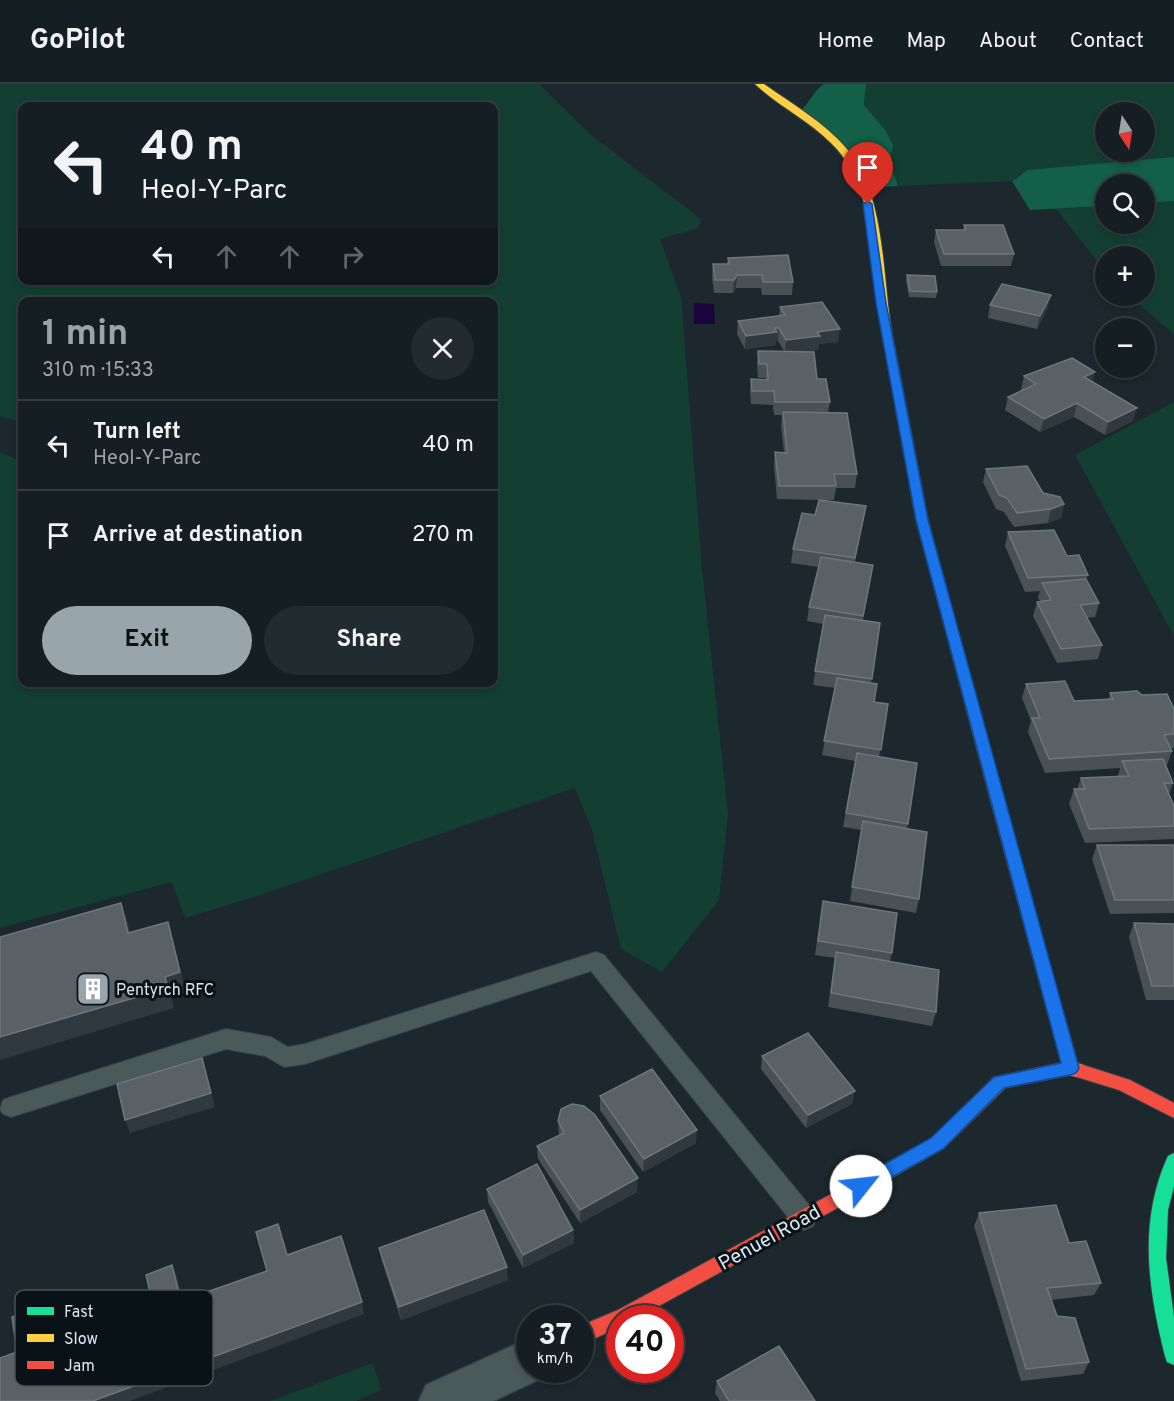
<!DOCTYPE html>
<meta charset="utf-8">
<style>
body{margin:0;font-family:Overpass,sans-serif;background:#222b2f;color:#f1f3f6;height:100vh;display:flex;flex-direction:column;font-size:22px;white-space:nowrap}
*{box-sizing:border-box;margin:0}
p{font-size:20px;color:#9da2a5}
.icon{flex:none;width:33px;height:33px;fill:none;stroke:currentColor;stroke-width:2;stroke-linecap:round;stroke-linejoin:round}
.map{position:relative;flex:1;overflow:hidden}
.details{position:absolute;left:18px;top:213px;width:480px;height:390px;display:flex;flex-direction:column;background:#151e22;border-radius:12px;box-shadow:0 3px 9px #0003,0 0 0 2px #343c40}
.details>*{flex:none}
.hud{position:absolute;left:18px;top:18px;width:480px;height:183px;border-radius:12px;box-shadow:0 3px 9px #0003,0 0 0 2px #343c40;background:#151e22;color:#f1f3f6;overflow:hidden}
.needle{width:39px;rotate:168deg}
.tools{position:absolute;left:1095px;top:18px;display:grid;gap:12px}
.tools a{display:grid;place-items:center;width:60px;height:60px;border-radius:50%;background:#151e22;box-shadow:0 3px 9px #0003,0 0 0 2px #343c40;font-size:30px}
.speed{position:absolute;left:516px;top:1221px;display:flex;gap:12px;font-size:30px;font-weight:700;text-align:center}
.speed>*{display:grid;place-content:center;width:78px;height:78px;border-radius:50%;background:#151e22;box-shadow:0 3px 9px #0003,0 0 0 2px #343c40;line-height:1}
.speed small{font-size:15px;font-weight:400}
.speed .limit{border:9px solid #d22;background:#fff;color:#111}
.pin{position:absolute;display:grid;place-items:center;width:51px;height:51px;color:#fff;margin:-62px -26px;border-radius:50% 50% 50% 0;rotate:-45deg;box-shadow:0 0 6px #0007}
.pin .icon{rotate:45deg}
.me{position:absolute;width:66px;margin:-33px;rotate:61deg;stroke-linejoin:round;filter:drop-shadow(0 0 4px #0008)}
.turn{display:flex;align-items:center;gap:21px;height:126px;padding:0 24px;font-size:27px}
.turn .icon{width:78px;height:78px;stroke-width:2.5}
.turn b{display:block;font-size:42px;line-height:51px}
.lanes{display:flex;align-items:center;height:57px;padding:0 24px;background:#0003;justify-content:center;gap:30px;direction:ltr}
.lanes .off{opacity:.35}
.round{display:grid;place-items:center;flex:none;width:63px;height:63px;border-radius:32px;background:#222b2f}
.head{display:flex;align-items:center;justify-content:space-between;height:102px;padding:0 24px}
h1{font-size:36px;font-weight:700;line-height:45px;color:#98a5ab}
.button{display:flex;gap:12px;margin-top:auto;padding:12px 24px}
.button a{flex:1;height:69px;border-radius:36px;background:#98a5ab;color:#111;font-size:24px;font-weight:700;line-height:69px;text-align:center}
.button a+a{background:#222b2f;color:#f1f3f6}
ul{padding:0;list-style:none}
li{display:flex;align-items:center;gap:18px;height:90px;padding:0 24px;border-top:2px solid #343c40}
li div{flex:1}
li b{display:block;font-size:22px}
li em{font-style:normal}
header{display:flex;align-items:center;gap:36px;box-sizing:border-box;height:84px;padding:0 30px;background:#151e22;border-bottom:2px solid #343c40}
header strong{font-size:28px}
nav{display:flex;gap:33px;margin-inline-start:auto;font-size:21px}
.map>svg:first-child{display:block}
.green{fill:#123f31;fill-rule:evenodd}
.forest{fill:#135f48}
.water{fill:#1b043e}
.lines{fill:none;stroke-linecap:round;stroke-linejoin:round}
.lane-casing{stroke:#384247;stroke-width:2}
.street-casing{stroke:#384247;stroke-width:3}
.fast-casing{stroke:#384247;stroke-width:2}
.slow-casing{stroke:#384247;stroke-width:2}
.jam-casing{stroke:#384247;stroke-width:2}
.lane{fill:#4a595a;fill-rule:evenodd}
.street{fill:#4a595a;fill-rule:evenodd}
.fast{fill:#16e098;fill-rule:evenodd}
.slow{fill:#ffcf43;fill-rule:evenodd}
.jam{fill:#f24e42;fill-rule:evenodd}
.wall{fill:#495056}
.shaded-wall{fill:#30393f}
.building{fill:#596167;stroke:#6d767c;stroke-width:1.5}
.route{fill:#1a73e8;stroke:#114b97;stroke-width:1.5}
.labels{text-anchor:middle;stroke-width:6;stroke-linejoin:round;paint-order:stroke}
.poi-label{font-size:16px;fill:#dae8ef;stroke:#091217;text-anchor:start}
.near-street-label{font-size:20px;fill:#dae8ef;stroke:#091217}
.key{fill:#091217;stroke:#485258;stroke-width:1.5}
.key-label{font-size:16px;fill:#dae8ef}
</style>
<header>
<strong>GoPilot</strong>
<nav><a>Home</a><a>Map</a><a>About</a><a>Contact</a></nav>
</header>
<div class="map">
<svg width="1174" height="1317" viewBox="0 0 1174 1317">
<rect width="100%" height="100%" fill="#1c282e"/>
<g class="green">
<path d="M0,0H539L590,50L701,135L698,144L660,155L681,213L702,485L728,730L719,816L662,888L621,865L592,746L575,704L257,812L185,834L172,798L0,844V368L22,378V598H494V218H22V338L0,332ZM22,22H494V196H22Z"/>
<path d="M866,0H1174V73L1020,90L1012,97L898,102L890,79L893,61L864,21ZM1106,28H1144V68H1106Z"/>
<path d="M1174,117V250L1129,212H1144V172H1106L1105,187L1056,125L1105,122L1106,140H1144L1145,119Z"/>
<path d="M1174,318V552L1075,371Z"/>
<path d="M373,1279L381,1306L356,1317H270Z"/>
</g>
<g class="forest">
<path d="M824,0H866L864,21L885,46L893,61L890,79L898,102L880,103L862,95L802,25C811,17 813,7 824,0Z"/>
<path d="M1174,73V117L1145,119L1144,100H1106L1105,122L1030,126L1012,97L1028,86Z"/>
</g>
<path class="water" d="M694,219L714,220L715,240H694Z"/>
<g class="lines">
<defs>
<path id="lane" d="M596,868L604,871L813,1126L817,1134L813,1142L804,1146L795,1142L591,887L305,980L284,983L265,972L226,965L11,1033L3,1030L0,1025L3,1016L11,1013L226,945L271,953L288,963L305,960Z"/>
<path id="street" d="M530,1254V1286H549L546,1292L493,1317H419L426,1301Z"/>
<path id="fast" d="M1174,1069V1102L1168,1126L1166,1174L1174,1233V1281L1167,1278L1165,1272C1148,1205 1138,1137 1168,1072Z"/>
<g id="slow">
<path d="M755,0H764C792,20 824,38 847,65C886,111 882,192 892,249L891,251L887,252L882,249C872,188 878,104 831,59C808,36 778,22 755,0Z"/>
<path d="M944,514L950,518L1010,737L1008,741H998L996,737L938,518Z"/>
<path d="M1070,977L1083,981L1085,986L1083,991L1077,993L1070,991L1005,1004L943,1065L852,1116L846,1118L840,1116L837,1110L840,1104L931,1055L994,993Z"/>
</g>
<g id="jam">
<path d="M887,246L892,249L928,436L950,518L944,522L938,518L916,436L882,249Z"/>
<path d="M1003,732L1008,733L1010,737L1077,979L1130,996L1174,1019V1034L1119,1006L1064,989L996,737L998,733Z"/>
<path d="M846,1102L852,1104L855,1110L852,1116L637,1234H620V1243L580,1261V1242L618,1226Z"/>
</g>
</defs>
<use href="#lane" class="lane-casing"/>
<use href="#street" class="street-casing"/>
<use href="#fast" class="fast-casing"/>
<use href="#slow" class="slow-casing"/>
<use href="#jam" class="jam-casing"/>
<use href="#lane" class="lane"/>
<use href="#street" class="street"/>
<use href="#fast" class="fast"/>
<use href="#slow" class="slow"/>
<use href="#jam" class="jam"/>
</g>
<g class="wall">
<path d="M964,141L1014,170L1011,182H941L934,158L936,146H963Z"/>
<path d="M728,174L793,198L792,211H762L761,204H736L733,209H714L712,193L713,180H727Z"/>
<path d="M907,191L937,208L936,214L909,213L906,197Z"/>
<path d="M990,221L1048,224L1037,245L988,234Z"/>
<path d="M780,223L838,258L819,260L818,266L803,267L830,318L828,328L857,390L855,404H836L834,416H819L863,436L855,478L871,495L863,536L880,539L871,599L874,618L888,620L879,673L917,679L907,745L919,815L916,829L850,817L861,746L843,743L855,677L822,671L835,604L813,601L823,540L807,537L809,523L819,483L791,479L793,465L815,431L819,416L777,415L774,382L775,368H784L781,341L782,331H774L773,321L751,320L750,309L751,295L766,296L765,294H758L757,280L758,267H784L778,257H776V261L745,265L737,250L738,237L779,232Z"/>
<path d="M1024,292L1093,298L1133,337L1105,351L1074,333L1040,348L1005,326L1008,313L1022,307L1021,306Z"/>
<path d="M986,385L1043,409L1064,420L1061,434L1048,439L1014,443L1004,428L996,425L983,398Z"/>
<path d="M1008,448L1067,472L1088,491L1086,496L1099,519L1095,533L1087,534L1102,561L1098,575L1057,579L1033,532L1037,518H1040L1038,513L1040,507L1025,508L1005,462Z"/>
<path d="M1026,600L1074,617L1109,615L1110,609L1142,611L1174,625V664H1171L1172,667L1167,681H1166L1173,699L1169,710L1174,722V755L1085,759L1069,720L1074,705H1077L1081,694L1118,692V691L1120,684L1045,689L1028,648L1031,637L1022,614Z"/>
<path d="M1097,761H1174V829L1110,830L1092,775Z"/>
<path d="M821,831L892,869L890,877L936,928L932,942L828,923L835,874L815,871Z"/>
<path d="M1134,839L1174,840V916H1146L1129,853Z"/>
<path d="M762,972L852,1020L806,1044L761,985Z"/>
<path d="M600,1012L696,1059L643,1088L600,1026Z"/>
<path d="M558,1037L637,1108L580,1139L538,1075L537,1062L559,1051Z"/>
<path d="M487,1105L573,1146L574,1159L523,1184L488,1118Z"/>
<path d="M979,1129L1069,1159L1101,1199L1094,1211L1051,1216L1057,1232L1089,1278L1083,1290L1021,1297L974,1142Z"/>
<path d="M379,1164L508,1196L401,1236L382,1177Z"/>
<path d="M717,1297L815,1317H720L715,1309Z"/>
</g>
<g class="shaded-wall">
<path d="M737,191L736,204L733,209L734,196Z"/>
<path d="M1051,211L1048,224L1037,245L1040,232Z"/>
<path d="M775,244H779L778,257H776V261L745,265L746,252Z"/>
<path d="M840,245L838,258L819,260L818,266L785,270L786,256L817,248Z"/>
<path d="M1095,288L1092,301L1084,293Z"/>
<path d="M1077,319L1074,333L1040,348L1044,335Z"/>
<path d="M1137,324L1133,337L1105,351L1108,338Z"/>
<path d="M1064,420L1061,434L1048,439L1051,425Z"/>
<path d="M121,819L128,839L135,870L128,849Z"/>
<path d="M168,838L186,908L171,913L174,924L0,976V953Z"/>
<path d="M202,974L215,1023L130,1049L125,1036Z"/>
<path d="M855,1007L852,1020L806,1044L808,1031Z"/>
<path d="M697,1046L696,1059L643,1088L644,1075Z"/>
<path d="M638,1094L637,1108L580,1139V1126Z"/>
<path d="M573,1146L574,1159L523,1184V1171Z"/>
<path d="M172,1181L177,1193L186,1230L181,1217Z"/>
<path d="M507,1183L508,1196L401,1236L399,1223Z"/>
<path d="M56,1217L62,1229L69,1270L63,1258Z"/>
<path d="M362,1218L364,1230L130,1317H93Z"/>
</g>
<g class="building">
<path d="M964,141H1003L1014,170H944L936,146H966Z"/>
<path d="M788,171L793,198H763L762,191H737L734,196H715L713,180H729L728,174Z"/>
<path d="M907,191L935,192L937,208L910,207Z"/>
<path d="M1002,200L1051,211L1040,232L990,221Z"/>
<path d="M822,218L840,245L817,248L820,252L786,256L779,244H775L777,248L746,252L738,237L785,231L780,223Z"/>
<path d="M758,267L814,268L817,295H826L830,318H775L774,307H752L751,295L768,296L767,280H759Z"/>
<path d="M1072,274L1095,288L1084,293L1137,324L1108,338L1077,319L1044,335L1008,313L1036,300L1024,292Z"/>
<path d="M783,328L847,329L857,390H834L836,402H779L775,368L787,369Z"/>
<path d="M1027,382L1043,409L1060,413L1064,420L1051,425L1017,429L1007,414L999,411L986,385Z"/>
<path d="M819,416L866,422L855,474L793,465L802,429L815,431Z"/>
<path d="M1054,446L1067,472L1079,471L1088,491L1028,494L1008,448Z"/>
<path d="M821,473L873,481L863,532L809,523Z"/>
<path d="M1086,495L1099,519L1080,521L1102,561L1061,565L1037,518L1051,516L1042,499Z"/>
<path d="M825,531L880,539L872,595L815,587Z"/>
<path d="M837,594L877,600L874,618L888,620L881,666L824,657Z"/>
<path d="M1065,597L1074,617L1113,615L1110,609L1137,607L1142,611L1167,610L1174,625V650L1164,651L1172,667L1049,675L1032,634H1040L1026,600Z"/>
<path d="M857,669L917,679L908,740L846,729Z"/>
<path d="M1163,675L1173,699H1164L1174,722V742L1089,745L1074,705H1085L1081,694L1129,692L1122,677Z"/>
<path d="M863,737L927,748L919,815L852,803Z"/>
<path d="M1097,761H1174V816H1115Z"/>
<path d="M823,817L897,829L892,869L818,857Z"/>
<path d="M121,819L128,849L168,838L180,888L165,893L168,904L0,953V853Z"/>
<path d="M1134,839L1174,840V902H1152Z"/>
<path d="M836,868L939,886L936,928L831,909Z"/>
<path d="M808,949L855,1007L808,1031L762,972Z"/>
<path d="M202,974L211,1009L125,1036L117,1000Z"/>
<path d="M652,985L697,1046L644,1075L600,1012Z"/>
<path d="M572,1020L584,1022L595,1031L638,1094L580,1126L537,1062L564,1049L558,1037L561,1025Z"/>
<path d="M537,1080L573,1146L523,1171L487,1105Z"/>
<path d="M1056,1121L1069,1159L1086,1157L1101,1199L1047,1204L1057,1232L1075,1234L1089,1278L1026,1285L979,1129Z"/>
<path d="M484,1126L507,1183L399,1223L379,1164Z"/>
<path d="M278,1140L287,1171L341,1152L362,1218L93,1317H0V1274L17,1268L12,1233L56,1217L63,1258L154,1225L146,1191L172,1181L181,1217L267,1187L256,1148Z"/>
<path d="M779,1262L815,1317H729L717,1297Z"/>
</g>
<path class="route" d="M868,117L872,120L886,219L928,436L1079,984L1076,989L1070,991L1004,1004L943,1065L861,1110L855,1108L852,1102L855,1097L931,1054L994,993L1061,979L916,436L876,219L863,120Z"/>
<defs>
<symbol id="building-square" viewBox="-11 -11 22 22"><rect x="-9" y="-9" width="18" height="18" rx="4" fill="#98a5ab" stroke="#091217"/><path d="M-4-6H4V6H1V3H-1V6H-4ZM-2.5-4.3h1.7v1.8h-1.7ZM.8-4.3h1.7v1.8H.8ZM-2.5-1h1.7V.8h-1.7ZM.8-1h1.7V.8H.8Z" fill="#fff"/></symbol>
</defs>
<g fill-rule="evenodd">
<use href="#building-square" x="74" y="886" width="38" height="38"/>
</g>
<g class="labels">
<g class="poi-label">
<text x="116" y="911">Pentyrch RFC</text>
</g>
<g class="near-street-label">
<text transform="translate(769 1153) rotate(-29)" y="7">Penuel Road</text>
</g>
</g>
<rect x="15" y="1206" width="198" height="96" rx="9" class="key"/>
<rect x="27" y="1223" width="27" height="8" fill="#16e098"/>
<rect x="27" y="1250" width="27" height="8" fill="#ffcf43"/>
<rect x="27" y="1277" width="27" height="8" fill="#f24e42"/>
<g class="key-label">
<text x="64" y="1233">Fast</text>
<text x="64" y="1260">Slow</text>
<text x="64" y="1287">Jam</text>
</g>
</svg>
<div class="tools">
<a><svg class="needle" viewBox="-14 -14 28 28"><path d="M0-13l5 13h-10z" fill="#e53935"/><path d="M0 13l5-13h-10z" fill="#9da2a5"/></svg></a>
<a><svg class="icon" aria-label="search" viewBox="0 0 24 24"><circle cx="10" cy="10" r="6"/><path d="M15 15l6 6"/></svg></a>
<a>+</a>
<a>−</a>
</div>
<div class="speed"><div>37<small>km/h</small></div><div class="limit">40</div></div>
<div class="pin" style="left:868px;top:120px;background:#d93025"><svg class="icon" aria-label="arrive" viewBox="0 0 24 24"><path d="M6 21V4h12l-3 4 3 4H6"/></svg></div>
<svg class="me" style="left:861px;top:1102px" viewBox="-20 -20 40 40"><circle r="19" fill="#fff"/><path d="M0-13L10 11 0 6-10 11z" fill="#1a73e8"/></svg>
<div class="hud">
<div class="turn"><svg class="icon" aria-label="left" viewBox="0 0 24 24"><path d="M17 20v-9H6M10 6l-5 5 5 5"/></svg><div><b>40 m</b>Heol-Y-Parc</div></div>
<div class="lanes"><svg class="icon" aria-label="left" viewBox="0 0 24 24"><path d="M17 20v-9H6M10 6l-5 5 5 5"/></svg><svg class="icon off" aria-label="ahead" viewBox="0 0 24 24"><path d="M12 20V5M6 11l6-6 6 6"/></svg><svg class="icon off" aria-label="ahead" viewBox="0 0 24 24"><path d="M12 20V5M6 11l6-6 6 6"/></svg><svg class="icon off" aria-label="right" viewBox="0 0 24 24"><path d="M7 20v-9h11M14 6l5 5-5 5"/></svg></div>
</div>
<section class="details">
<div class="head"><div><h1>1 min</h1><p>310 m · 15:33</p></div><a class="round"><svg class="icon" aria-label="close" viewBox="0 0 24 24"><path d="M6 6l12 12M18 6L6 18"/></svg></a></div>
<ul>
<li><svg class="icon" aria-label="left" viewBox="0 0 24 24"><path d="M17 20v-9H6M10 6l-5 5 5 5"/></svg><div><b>Turn left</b><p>Heol-Y-Parc</p></div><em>40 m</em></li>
<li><svg class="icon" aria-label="arrive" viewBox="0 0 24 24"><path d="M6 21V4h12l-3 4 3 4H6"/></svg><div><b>Arrive at destination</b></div><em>270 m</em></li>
</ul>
<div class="button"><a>Exit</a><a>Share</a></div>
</section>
</div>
